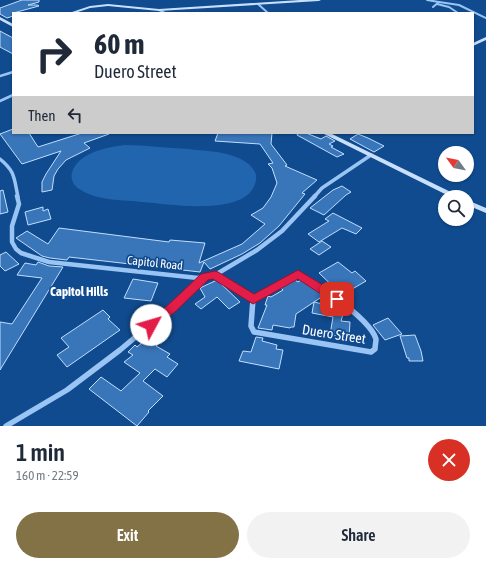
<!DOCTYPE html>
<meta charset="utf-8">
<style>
body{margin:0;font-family:"Asap Condensed",sans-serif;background:#f2f2f3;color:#1f2937;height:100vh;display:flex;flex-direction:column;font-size:15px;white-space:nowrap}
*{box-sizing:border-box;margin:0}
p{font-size:13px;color:#747a83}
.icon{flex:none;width:22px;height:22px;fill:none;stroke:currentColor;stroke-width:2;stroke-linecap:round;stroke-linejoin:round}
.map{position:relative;height:426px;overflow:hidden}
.side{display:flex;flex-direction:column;background:#fff;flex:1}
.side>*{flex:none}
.top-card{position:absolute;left:12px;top:12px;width:462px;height:122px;border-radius:0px;box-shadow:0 1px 3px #0004;background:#fff;color:#1f2937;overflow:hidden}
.needle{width:26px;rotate:303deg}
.controls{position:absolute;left:438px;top:146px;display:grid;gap:8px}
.controls a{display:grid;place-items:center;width:36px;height:36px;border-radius:50%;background:#fff;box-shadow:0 1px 3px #0004;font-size:20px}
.pin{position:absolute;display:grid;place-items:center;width:34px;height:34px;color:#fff;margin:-17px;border-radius:8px;box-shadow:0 2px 6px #0006}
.me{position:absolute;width:44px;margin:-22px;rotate:51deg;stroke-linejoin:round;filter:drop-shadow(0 0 3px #0008)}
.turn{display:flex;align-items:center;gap:14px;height:84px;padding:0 16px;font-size:18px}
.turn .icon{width:52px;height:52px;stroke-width:2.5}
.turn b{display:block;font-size:28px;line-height:34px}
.then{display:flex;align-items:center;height:38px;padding:0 16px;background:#0003;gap:8px;font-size:15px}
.round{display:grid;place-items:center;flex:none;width:42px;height:42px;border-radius:21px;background:#f2f2f3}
.head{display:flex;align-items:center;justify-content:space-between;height:68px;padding:0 16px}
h1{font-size:24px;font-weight:600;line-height:30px}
.cta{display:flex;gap:8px;margin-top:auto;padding:8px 16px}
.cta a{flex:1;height:46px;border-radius:24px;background:#847247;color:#fff;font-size:16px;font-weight:600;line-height:46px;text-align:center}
.cta a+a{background:#f2f2f3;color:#1f2937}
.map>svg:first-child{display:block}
.green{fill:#2165ae}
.building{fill:#3875b9;stroke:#c0defd}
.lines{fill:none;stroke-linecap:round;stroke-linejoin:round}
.street-far4{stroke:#99c4f3;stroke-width:2}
.street-far3{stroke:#99c4f3;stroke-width:2.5}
.street-far2{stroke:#99c4f3;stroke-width:3.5}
.street-far1{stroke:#99c4f3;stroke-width:4.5}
.street{stroke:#99c4f3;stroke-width:5.5}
.secondary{fill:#c8e0fd;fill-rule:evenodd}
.route{fill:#e11d48;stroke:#92132f}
.labels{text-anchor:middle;stroke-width:3.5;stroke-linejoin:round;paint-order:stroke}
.street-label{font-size:12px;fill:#fff;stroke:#104b8f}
.neighbourhood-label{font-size:13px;font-weight:bold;fill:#fff;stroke:#104b8f}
.near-street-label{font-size:14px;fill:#fff;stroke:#104b8f}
</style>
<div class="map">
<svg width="486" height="426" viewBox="0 0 486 426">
<rect width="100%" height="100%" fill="#104b8f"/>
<path class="green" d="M125,145C146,145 167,148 188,149C204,151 221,151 236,157C245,160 258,169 256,180C250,218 169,204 143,202C124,200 98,201 81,190C75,187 70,181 72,173C77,153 107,147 125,145Z"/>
<g class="building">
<path d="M22,0H39V2L28,5H38L39,6L13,13V16L7,18L0,14V8Z"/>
<path d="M0,31L13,38V54L0,47Z"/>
<path d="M13,129V133H29L38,147L82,133H109V134L84,143L90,148L66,160L58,169L54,176L52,190L42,192V182L46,174L61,151L22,164L0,134Z"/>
<path d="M218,133H272L271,144L287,165L285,166L317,180L302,193L305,194L279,226L260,243L242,254L210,269L204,262L200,272L69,257L67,260L50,258L42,256L16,238L27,231L48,244L59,228L169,242L170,240L205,243L199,263L242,244L265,224L251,215L263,208L271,197L277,183L272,168L268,164L273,163L260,144L215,141Z"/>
<path d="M298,133H306L321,139L326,136L335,141L329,144L333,146L331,147L344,154L337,157L297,135Z"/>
<path d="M358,134L368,138L384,146L374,152L350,139Z"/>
<path d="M342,186L351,192L346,195L324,215L310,208L333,190Z"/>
<path d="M3,190L8,212L0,214V191Z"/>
<path d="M43,207V211L48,209L51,219L28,225L25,212Z"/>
<path d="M333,213L362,228L356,234L342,228L319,242L308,234L329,221L325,219Z"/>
<path d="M322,241L331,247L319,255L310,249Z"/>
<path d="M6,252L19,264L5,271L0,266V255Z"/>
<path d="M38,262L49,266L63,267L0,370V322L12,324L42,278L17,275L25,263L36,265Z"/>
<path d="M338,262L352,273L355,271L366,281L342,295L319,273Z"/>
<path d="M133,279L158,283L151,301L124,298Z"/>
<path d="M217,280L240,302L229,309L217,297L201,309L195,304L205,297L200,288Z"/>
<path d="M295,280L298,282L301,280L307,283L323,296L296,314L294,327H291L290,328L273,325L272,330L258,328L267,305H265L268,296L271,297L283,290L281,288Z"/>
<path d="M314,302L327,305V308L344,311L341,321L350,322L349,338L330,335L333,317L312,313Z"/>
<path d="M103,310L110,317L108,319L120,330L67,367L57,355L69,347L61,338Z"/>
<path d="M388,318L402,334L385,340L373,325Z"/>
<path d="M158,329L166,334L156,346L170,354L167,357L178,364L167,377L155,369L143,381L163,396L148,411L149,412L137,426L89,389L101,377L121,391L140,373L124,362L133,355L128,352L135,345L137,347Z"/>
<path d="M415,335L421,351L423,361H409V358H407L400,336Z"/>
<path d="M256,337L263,338L262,341L277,345L276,349L283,350L279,369L239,361L243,351L251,352Z"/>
</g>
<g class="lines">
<g class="street-far4">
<path d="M427,0L439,2L433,7"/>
<path d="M439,2L459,5L486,18"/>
<path d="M258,4L268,13"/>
<path d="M437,4L449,7L458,13"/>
<path d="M159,10L165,13"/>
</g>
<g class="street-far3">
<path d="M0,76L13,72"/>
<path d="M0,101L13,95"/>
</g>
<g class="street-far2">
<path d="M0,159C15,171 14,178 18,197"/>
<path d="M314,197L322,188L371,155"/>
</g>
<g class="street-far1">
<path d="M17,196L19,204L12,226V242L16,249L21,253L49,262L198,278L215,275L257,250L282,231L315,196"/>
<path d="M215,275L252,298"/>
<path d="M182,298L204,277"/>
<path d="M254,298L298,274L316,284L337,298"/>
</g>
<g class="street">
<path d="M250,297L253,299"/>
<path d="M256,297L253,299L251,326L254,332L371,352L375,349C375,346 376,342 376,339C372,325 347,306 335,297"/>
<path d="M6,426L67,390L120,350L183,297"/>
</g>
<g class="secondary">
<path d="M300,0H321L319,1L159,11L108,6L90,8L75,13H69L90,6L108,4L159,9Z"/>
<path d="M0,17L13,24V27L0,20Z"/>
<path d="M486,37V40L473,46V43Z"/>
<path d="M322,133H330L461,197H451Z"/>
<path d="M467,200L486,208V213L467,205Z"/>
</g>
</g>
<path class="route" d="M298,270L341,296L342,299L341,302L337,303L333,302L298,279L253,304L213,279L208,280L176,311L155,328L151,329L147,328L146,325L147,322L168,305L201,274L215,271L218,272L254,294Z"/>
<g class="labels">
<g class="street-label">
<text transform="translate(155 263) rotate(6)" y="4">Capitol Road</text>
</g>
<g class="neighbourhood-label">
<text x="79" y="296">Capitol Hills</text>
</g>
<g class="near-street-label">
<text transform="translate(334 334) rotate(9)" y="5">Duero Street</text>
</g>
</g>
</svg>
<div class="controls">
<a><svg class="needle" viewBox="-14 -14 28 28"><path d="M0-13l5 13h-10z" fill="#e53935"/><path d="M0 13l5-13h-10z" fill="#747a83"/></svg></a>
<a><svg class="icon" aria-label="search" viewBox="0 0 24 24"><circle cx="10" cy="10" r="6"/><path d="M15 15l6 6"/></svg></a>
</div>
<div class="pin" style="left:337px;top:299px;background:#d93025"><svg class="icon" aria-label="arrive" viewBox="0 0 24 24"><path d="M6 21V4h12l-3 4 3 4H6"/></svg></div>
<svg class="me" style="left:151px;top:325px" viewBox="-20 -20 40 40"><circle r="19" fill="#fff"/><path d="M0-13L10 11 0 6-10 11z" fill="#e11d48"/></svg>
<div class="top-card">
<div class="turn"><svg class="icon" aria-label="right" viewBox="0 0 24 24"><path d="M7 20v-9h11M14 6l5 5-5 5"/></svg><div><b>60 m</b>Duero Street</div></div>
<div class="then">Then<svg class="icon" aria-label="left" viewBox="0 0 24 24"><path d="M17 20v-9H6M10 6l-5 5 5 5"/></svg></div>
</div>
</div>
<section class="side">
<div class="head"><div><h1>1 min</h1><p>160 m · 22:59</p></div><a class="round" style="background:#d93025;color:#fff"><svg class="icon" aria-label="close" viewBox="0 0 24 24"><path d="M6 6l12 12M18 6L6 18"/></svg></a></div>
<div class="cta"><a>Exit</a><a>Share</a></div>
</section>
